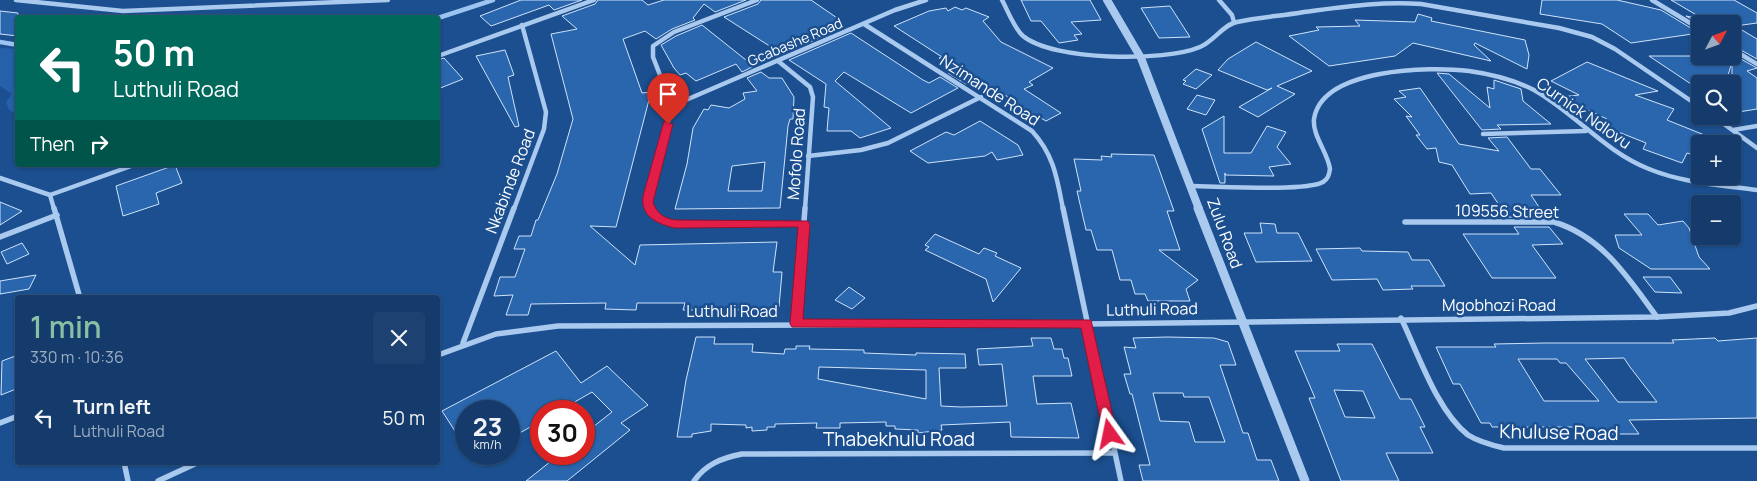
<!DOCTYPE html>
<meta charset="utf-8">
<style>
body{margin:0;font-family:Manrope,sans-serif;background:#1d4271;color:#f1f3f6;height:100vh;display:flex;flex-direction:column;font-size:19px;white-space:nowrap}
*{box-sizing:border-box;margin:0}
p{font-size:16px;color:#9dadc1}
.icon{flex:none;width:28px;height:28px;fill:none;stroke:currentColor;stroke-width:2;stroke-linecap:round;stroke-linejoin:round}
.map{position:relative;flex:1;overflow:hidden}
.sheet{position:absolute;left:15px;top:295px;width:425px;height:170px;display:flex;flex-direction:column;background:#143b6b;border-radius:5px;box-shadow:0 1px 4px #0004,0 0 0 1px #33557e}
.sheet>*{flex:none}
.guide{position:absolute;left:15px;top:15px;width:425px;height:152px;border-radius:5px;box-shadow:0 1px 4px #0004,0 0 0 1px #33557e;background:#00695c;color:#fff;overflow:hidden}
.needle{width:32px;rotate:49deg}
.controls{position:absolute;left:1691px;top:15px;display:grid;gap:10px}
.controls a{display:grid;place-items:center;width:50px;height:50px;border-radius:5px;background:#143b6b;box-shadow:0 1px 4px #0004,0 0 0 1px #33557e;font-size:25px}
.speed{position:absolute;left:455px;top:400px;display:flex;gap:10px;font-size:25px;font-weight:700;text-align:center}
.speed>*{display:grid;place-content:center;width:65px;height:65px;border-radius:50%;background:#143b6b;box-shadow:0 1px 4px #0004,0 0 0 1px #33557e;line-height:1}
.speed small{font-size:12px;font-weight:400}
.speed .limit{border:8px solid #d22;background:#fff;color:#111}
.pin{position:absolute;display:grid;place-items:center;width:42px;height:42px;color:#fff;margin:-51px -21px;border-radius:50% 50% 50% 0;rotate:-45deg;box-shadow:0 0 5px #0007}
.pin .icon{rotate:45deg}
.me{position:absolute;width:55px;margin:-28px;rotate:348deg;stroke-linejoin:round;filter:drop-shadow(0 0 4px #0008)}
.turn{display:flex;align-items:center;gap:18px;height:105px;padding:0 15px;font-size:22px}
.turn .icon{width:65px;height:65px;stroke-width:2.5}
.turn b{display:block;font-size:35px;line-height:42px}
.then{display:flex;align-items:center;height:48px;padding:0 15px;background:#0003;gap:10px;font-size:19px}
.round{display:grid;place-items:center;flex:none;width:52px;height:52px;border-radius:5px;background:#1d4271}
.overview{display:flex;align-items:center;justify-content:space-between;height:85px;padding:0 15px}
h1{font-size:30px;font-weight:600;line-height:38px;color:#8abfa5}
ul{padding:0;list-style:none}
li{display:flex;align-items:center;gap:15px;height:75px;padding:0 15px}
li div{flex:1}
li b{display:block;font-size:19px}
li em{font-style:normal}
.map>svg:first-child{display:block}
.green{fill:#2461a8}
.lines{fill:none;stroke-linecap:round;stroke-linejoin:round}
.stream{stroke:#9cc4f0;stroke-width:4.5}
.building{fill:#2a66ad;stroke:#cfe3fa;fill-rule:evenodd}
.minor-far1{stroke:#a9c9ee;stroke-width:4.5}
.minor{stroke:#a9c9ee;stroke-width:5.5}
.tertiary-far1{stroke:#a9c9ee;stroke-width:8}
.tertiary{stroke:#a9c9ee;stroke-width:9}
.route{fill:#e11d48;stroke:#92132f}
.labels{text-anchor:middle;stroke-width:5;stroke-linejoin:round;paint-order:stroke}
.far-street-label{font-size:14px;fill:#fff;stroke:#1b4f8f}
.street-label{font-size:16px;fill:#fff;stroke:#1b4f8f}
.near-street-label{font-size:19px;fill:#fff;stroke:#1b4f8f}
</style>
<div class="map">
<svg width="1757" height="481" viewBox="0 0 1757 481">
<rect width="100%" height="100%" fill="#1b4f8f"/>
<path class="green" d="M0,48L17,49V114L9,110L6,102L12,94L0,86Z"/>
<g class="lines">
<g class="stream">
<path d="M438,18L493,0"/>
<path d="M0,42L18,45"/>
</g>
</g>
<g class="building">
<path d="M521,0H582L554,10L549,5L491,26L480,16Z"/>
<path d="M598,0H642L648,5L664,0H746L715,12L704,4L693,18L695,20L672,29L656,39L645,31L623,39L642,93L651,92L616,227L590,226L635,265L640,245L777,242L773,272H782L779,307L707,312L708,310H683L685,303H637L636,310L605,309L606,303L531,304L528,315H506L513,295L494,296L500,277H515L525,249H514L519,236H531L536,220H538L557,174L573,119L551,34L577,29L562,16L595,4Z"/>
<path d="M761,0H811L840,20L834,22L838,30L782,54L724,17L758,4Z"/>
<path d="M1021,0H1090L1101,20L1071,22L1082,34L1074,35L1078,40L1059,43L1041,21H1031Z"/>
<path d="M1542,0H1617L1661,10L1699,33L1631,43L1602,24L1540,14Z"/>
<path d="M1671,0H1734L1757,13V23L1735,26L1757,39V59L1732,45V24H1700L1686,16L1705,20Z"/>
<path d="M1170,6L1190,37L1159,38L1141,8Z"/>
<path d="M955,7L962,10L966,8L989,17L983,21L1001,42L1053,68L1029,82L1033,85L1024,89L1061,113L1046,121L1010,101L1013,100L985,83L977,86L970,82L966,84L948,73L955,69L939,58L942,57L894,26L929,11L946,8L948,11Z"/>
<path d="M0,11L18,13V36L0,34Z"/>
<path d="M1418,14L1432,18L1431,21L1525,40L1529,55L1527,69L1475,43L1474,45L1491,61L1413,43L1395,56L1329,66L1289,36L1319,30L1316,27L1360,26L1355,20L1415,22Z"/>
<path d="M702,25L746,60L754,66L742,72L736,64L696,81L686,73L680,75L674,68L661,45L676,36Z"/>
<path d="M851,33L923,80L929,83L940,77L958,88L911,113L844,72L835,81L891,128L860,138L851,131H827L829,108L824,107L826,84L789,60Z"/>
<path d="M1256,42L1312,71L1277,86L1295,94L1258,117L1239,107L1272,88L1267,90L1218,70L1228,59Z"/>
<path d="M505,50L514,75L508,77L519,126L515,127L476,56Z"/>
<path d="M1732,54L1757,68L1747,71L1757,78V109L1732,113V62L1726,82L1718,77L1700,80V90L1649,56H1732Z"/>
<path d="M444,58L463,79L438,89V60Z"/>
<path d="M1587,62L1658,91L1635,95L1674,109L1667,120L1722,142L1700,144V157L1687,153L1682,163L1643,149L1646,143L1601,125L1607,119L1560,97L1579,95L1551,81Z"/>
<path d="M1196,69L1212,75L1196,89L1183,84L1186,81L1183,80Z"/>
<path d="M761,72L769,78H782L794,97L793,119H790L788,126L780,208L675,209L687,164L693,128L704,109L708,110L711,105L729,108L745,99L743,93L757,91L747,78ZM765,162L762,191H728L732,166Z"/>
<path d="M1437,73L1449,74L1490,108L1487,87L1494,89V80L1521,89L1523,101L1551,124L1497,125L1501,129L1482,130Z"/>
<path d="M1420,88L1459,144L1499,151L1488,138L1507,137L1531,169H1540L1561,195H1531L1541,210H1536L1542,217H1507L1491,193L1470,194L1452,165L1439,162L1436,148L1427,149L1416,135H1420L1406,116L1412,117L1394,99L1406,97L1399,91Z"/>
<path d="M1197,95L1215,100L1206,115L1187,109Z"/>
<path d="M1224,116V153H1251L1267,126L1286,132L1277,147L1291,164L1269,167L1274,176L1225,175V173V183H1220L1202,129Z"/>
<path d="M980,121L1018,145L1023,155L997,160L992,152L985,156L928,163L910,151L946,132L954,135Z"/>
<path d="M1111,154L1154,155L1174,211H1167L1180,250H1159L1198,280L1186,289L1190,301H1148L1145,294H1135L1131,280H1120L1112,250H1097L1091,230H1086L1077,191H1081L1074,159L1102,160L1101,156L1112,157Z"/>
<path d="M175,165L182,183L156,193L159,204L123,216L116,186Z"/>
<path d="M0,202L22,211L0,225Z"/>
<path d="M1624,214H1648L1658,225L1683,221L1689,228L1699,257L1710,269H1651L1619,248L1615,235H1642Z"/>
<path d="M1260,223L1275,224L1277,233H1298L1312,261L1256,262L1244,233H1262Z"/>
<path d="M1514,227H1549L1563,244L1532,245L1556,278H1492L1463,234H1519Z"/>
<path d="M935,234L979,254L984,248L997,253L995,256L1021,268L993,302L986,279L925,250L929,247L925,245Z"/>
<path d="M22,243L29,254L7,264L1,252Z"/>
<path d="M1360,248L1362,251L1408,252L1412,260H1429L1445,286H1411L1413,289L1383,290L1377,279L1332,280L1316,249Z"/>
<path d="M36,275L29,289L0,294V281Z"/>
<path d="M1643,277H1670L1682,293L1655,292Z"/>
<path d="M849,287L865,298L852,309L835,300Z"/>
<path d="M696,337H715L714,344H753L752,352L784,354L785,349H796V346H810L809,349L864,350V353L916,355V353L965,354L966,368H939L941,406L961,407L1007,406L1002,364L979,365L977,349L1033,346L1031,338H1051L1054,349H1062L1064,358H1068L1072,376H1033L1037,404L1071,403L1079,438L1011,437L1010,422L941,425L942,430L918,433V430L895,429V426H886V422L840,423V428H816L817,423L775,424V427H767V430L752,431V427L746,428V425L711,424V431L692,434V437H677L686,380ZM819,367L926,370V399L818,379Z"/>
<path d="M1167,337L1214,338L1228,342L1236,365H1220L1243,433H1248L1257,460H1271L1279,481H1143L1139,465H1150L1132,394H1130L1124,374H1131L1124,347L1136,348L1133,338ZM1153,393H1183L1184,397H1209L1225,442H1195L1189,422L1160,421Z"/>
<path d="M1715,338L1718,341L1757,338V418L1629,420L1639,434H1602L1599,430H1584L1582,427H1492L1490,423H1481L1460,384H1453L1436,347H1496L1494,344L1545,343H1674L1672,340ZM1624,358L1630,367L1657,402H1618L1585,359ZM1518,359H1557L1560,363H1566L1599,401H1544Z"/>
<path d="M1337,344H1372L1400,399H1411L1425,427H1420L1433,453H1386L1399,481H1341L1309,398H1315L1295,351H1340ZM1334,390L1363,391L1375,418L1345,417Z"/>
<path d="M556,351L581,383L607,366L648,405L621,423L630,430L567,481H526L560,454H584V434L612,412L592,392L559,411H541V421L509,439V411H466V448L442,411Z"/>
<path d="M18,355L16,389L1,395L2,361Z"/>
</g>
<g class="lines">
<g class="minor-far1">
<path d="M16,0L123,11L388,0"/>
<path d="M1002,0C1008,11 1014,28 1023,36C1053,61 1165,62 1200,47C1213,42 1224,24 1237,22C1259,17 1282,16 1304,12C1343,7 1382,1 1421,4L1559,28L1592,37L1615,49L1700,107"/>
<path d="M1219,0L1232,15L1234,22"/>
<path d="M1652,0L1700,29"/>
<path d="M864,24L1032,131C1054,155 1057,178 1063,209"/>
<path d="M1732,49L1757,64"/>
<path d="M438,56L594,0"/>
<path d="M778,61L810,87L813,97L805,209"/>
<path d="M672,106L895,10L926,0"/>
<path d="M1713,116L1757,148"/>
<path d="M1733,130L1757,126"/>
<path d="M1483,134L1586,131"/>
<path d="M808,156L861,150L888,143L981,97"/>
<path d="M0,178L50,195L54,209"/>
<path d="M1191,186C1216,186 1305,192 1323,182C1328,179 1329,175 1330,169C1328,153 1312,135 1314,119C1322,68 1430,66 1469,71C1491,74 1514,80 1534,90C1575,113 1605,152 1649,169C1683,183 1721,185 1757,190"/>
<path d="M50,195L134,165"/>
<path d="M514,209L544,129L546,112L522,25"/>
<path d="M650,209L649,196L672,106L653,57V46L674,32L757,0"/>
</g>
<g class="minor">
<path d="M54,208L80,298"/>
<path d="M649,208L659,219L675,224H804"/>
<path d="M1063,208L1121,481"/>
<path d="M1405,222H1554C1603,237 1628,278 1657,317"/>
<path d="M0,237L57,215"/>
<path d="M1401,318C1418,353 1437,411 1468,435C1479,442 1491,445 1504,448H1757"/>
<path d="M796,324L805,208"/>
<path d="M463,343L514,208"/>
<path d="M438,355L496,334L558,326L1086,324L1657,317L1729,313L1757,306"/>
<path d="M0,423L18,416"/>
<path d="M124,462L128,481"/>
<path d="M158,481L199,462"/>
<path d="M694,481C706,464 722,458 742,454L1114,453"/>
</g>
<path class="tertiary-far1" d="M1107,0L1141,58L1199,209"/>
<path class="tertiary" d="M1198,208L1305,481"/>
</g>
<path class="route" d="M664,121L673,124L653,202C657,214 664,218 675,220L808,221L810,224L803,319L1091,320L1117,434L1115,438H1105L1103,434L1081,328L792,327L790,324L798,227L675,228C658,224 640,217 643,196Z"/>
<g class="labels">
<g class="far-street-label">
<text transform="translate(795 42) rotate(-23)" y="5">Gcabashe Road</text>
</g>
<g class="street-label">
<text transform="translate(990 90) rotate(33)" y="6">Nzimande Road</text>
<text transform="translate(1584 113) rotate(35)" y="6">Curnick Ndlovu</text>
<text transform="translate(796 154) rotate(-86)" y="6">Mofolo Road</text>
<text transform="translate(510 181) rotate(-69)" y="6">Nkabinde Road</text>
<text transform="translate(1507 211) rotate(1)" y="6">109556 Street</text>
<text transform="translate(1225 233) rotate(70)" y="6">Zulu Road</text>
<text x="1499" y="311">Mgobhozi Road</text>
<text transform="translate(1152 309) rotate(-1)" y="6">Luthuli Road</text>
<text x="732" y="317">Luthuli Road</text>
</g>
<g class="near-street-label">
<text transform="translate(1559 432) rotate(1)" y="7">Khuluse Road</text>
<text x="899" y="446">Thabekhulu Road</text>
</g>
</g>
</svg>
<div class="controls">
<a><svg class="needle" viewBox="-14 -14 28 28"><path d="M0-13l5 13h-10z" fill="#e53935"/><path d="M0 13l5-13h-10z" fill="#9dadc1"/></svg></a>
<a><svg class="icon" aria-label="search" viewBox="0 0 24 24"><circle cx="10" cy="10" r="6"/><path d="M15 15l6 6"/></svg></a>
<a>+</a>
<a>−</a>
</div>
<div class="speed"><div>23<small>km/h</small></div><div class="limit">30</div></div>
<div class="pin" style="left:668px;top:124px;background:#d93025"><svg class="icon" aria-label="arrive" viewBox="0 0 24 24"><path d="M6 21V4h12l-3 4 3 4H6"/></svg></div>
<svg class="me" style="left:1110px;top:434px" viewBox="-20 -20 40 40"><path d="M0-17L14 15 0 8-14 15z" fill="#e11d48" stroke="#fff" stroke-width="4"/></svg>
<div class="guide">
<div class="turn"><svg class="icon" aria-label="left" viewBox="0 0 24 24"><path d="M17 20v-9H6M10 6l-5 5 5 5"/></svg><div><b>50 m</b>Luthuli Road</div></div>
<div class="then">Then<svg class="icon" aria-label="right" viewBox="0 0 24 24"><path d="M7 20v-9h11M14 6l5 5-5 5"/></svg></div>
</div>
<section class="sheet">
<div class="overview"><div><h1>1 min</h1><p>330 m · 10:36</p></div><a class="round"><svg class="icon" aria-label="close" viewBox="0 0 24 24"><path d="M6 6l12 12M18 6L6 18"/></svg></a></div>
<ul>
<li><svg class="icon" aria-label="left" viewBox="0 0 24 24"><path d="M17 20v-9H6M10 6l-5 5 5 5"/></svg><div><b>Turn left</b><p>Luthuli Road</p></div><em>50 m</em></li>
</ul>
</section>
</div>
